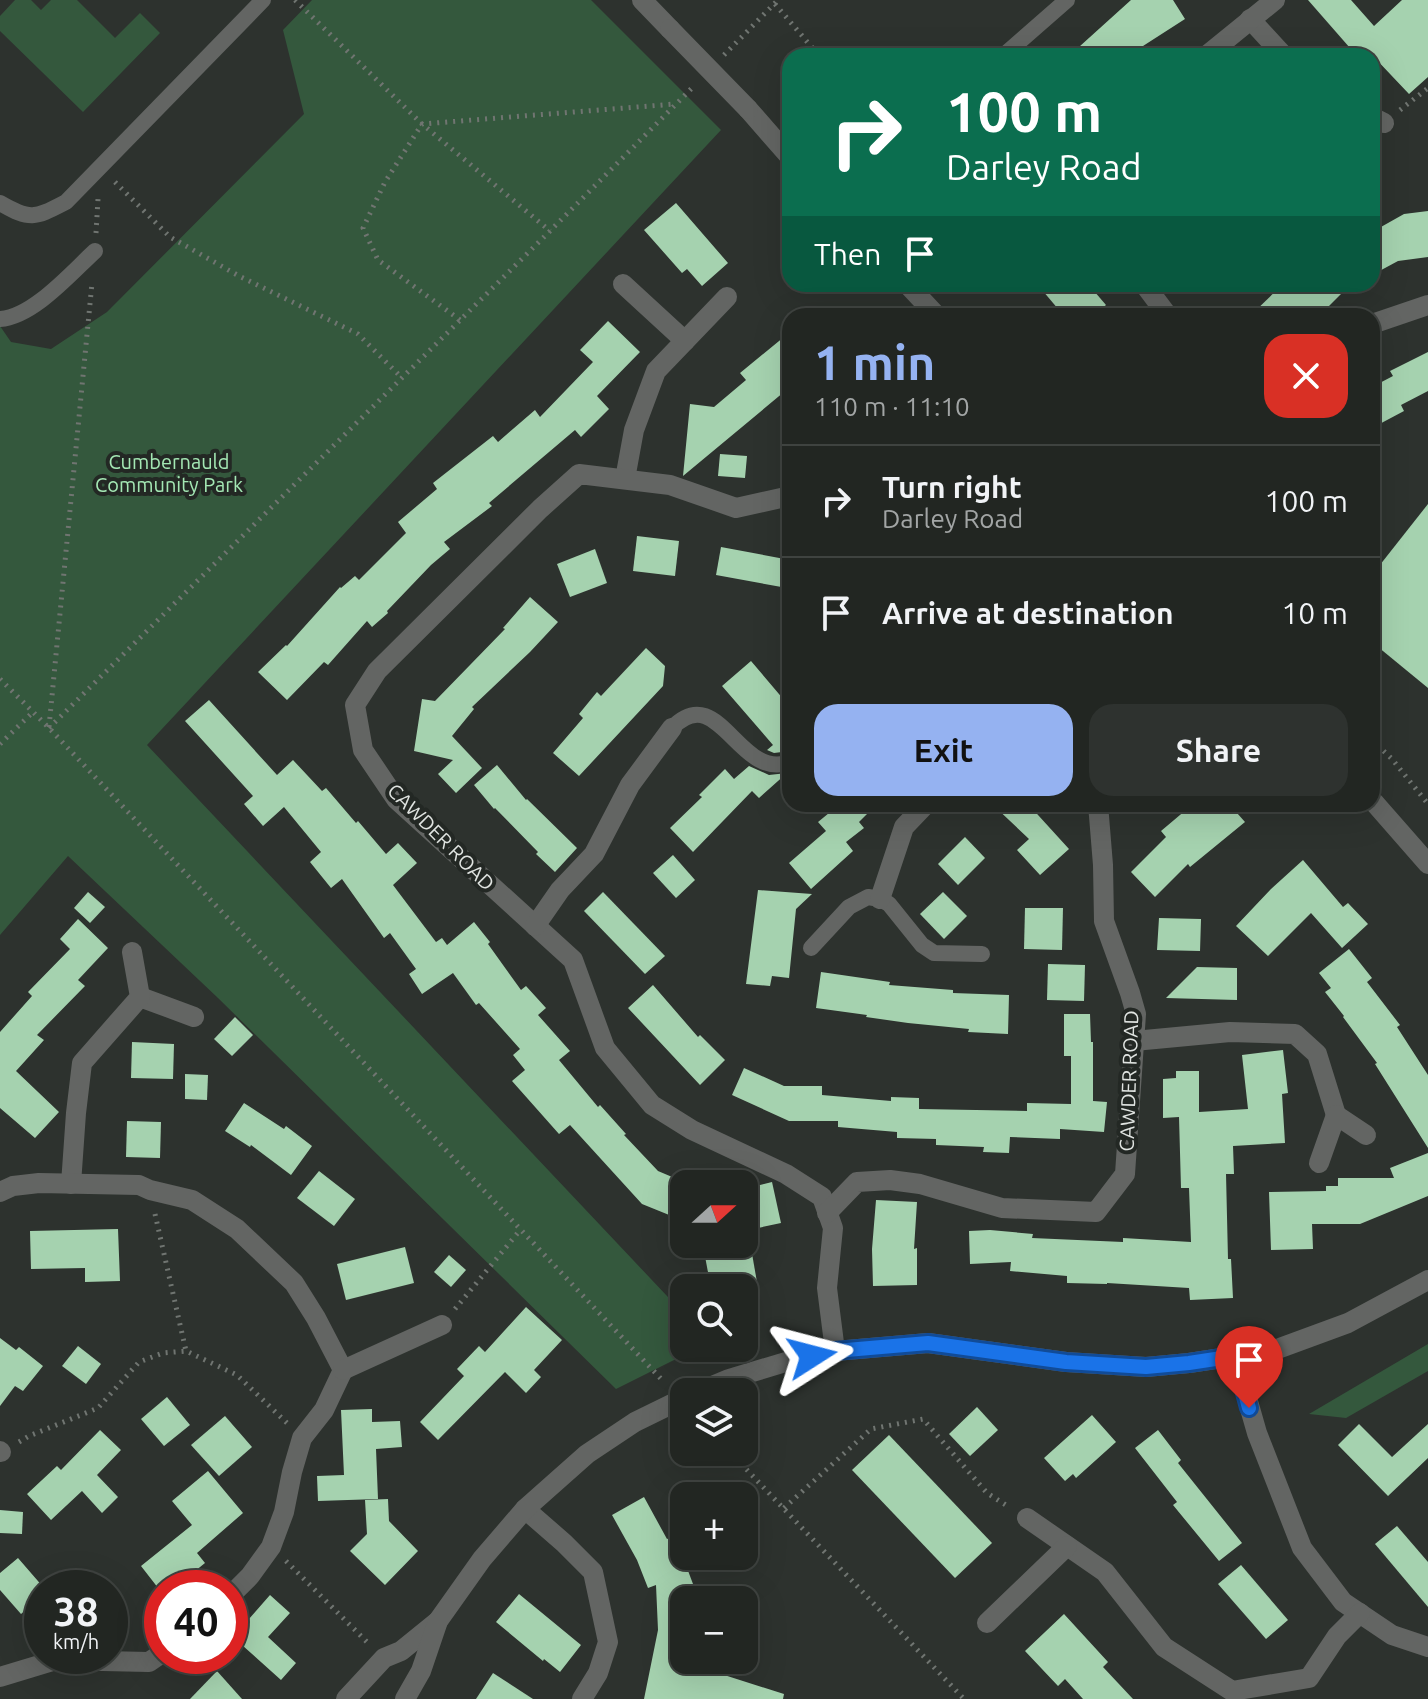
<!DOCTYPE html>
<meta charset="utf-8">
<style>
body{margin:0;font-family:Ubuntu,sans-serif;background:#2e322f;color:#f1f3f6;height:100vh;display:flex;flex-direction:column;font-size:30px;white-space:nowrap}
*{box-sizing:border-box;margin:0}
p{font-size:26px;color:#a2a5a5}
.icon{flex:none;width:44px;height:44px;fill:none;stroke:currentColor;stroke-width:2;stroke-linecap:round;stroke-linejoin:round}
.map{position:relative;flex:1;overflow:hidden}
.details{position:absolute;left:782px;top:308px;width:598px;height:504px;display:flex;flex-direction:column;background:#222622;border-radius:24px;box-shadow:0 8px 32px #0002,0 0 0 2px #3f4340}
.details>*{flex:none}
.guide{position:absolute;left:782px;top:48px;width:598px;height:244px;border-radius:24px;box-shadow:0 8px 32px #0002,0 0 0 2px #3f4340;background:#0b6e4f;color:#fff;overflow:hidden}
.needle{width:52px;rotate:69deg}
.controls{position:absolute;left:670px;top:1170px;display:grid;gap:16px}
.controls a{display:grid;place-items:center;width:88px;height:88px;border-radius:16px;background:#222622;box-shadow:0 8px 32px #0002,0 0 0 2px #3f4340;font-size:40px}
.speed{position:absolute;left:24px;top:1570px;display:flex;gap:16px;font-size:40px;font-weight:700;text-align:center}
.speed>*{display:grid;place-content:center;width:104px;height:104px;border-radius:50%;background:#222622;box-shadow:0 8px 32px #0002,0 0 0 2px #3f4340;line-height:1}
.speed small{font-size:20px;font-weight:400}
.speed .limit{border:12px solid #d22;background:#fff;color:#111}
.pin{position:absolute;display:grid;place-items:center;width:68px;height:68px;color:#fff;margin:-82px -34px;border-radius:50% 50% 50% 0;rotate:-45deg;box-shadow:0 0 8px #0007}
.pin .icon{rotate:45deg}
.me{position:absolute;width:88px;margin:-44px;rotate:81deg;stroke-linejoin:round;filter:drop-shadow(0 0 6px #0008)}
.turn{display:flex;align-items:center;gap:28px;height:168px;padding:0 32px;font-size:36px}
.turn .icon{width:104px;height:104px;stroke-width:2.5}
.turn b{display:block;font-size:56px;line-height:68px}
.then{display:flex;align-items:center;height:76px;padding:0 32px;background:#0003;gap:16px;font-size:30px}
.round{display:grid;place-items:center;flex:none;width:84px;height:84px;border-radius:24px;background:#2e322f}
.headline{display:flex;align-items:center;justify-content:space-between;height:136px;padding:0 32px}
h1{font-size:48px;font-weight:700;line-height:60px;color:#95b2f1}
.cta{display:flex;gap:16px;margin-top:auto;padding:16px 32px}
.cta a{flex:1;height:92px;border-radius:24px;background:#95b2f1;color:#111;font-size:32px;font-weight:700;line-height:92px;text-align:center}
.cta a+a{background:#2e322f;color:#f1f3f6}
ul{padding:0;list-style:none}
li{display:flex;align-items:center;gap:24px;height:112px;padding:0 32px;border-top:2px solid #3f4340}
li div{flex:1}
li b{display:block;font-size:30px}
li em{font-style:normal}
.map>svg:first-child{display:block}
.green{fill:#34583d}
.building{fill:#a5d2af}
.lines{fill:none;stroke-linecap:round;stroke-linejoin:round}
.path{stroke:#707571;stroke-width:5;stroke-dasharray:2 6;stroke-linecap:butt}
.service{stroke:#636563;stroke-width:16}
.minor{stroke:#636563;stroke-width:20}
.tertiary{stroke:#636563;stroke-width:20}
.tertiary-bridge{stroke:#636563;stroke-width:20}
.route-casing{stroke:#114b97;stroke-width:20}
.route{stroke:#1a73e8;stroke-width:14}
.labels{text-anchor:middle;stroke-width:8;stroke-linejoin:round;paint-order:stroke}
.park-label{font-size:20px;fill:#a4e8b4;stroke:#232824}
.street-label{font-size:20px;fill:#e0e4e1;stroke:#232824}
</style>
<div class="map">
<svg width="1428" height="1699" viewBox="0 0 1428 1699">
<rect width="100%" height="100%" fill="#2d322e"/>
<g class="green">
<path d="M15,0H31L41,10L51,0H77L115,38L140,13L160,33L83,112L0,31V16Z"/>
<path d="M312,0H591L721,130L147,745L684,1314V1348H698L616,1389L218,998L68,856L0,935V326L11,342L51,349L107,312L304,114L283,30Z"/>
<path d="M1428,1344V1371L1346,1418L1309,1414Z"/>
</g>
<g class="building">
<path d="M1131,0H1173L1185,19L1143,46L1133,56H1069Z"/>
<path d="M1308,0H1351L1374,26L1402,0H1428V77L1409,94L1373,56H1357Z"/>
<path d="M676,203L728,263L702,286L687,269L682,273L644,230Z"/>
<path d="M1428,211V257L1398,261L1372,275V232L1404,214Z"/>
<path d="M1037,284H1088L1106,305L1093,316H1064Z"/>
<path d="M1283,284H1351L1319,316H1250Z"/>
<path d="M608,321L640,352L597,396L609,409L581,437L575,430L489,503L492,506L444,542L450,549L431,565L387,611L388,613L372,627L367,621L328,665L324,662L287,700L258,672L286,645L287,646L340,587L341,588L355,576L359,580L406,533L398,522L437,489L433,483L493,436L498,442L535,410L540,417L593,362L580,350Z"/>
<path d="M790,332V387L683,476L690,404L714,407L746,380L740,373Z"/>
<path d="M1428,352V391L1401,405L1404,411L1372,428V387L1393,376L1390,371Z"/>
<path d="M720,454L747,456L745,478L718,476Z"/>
<path d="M1428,504V688L1372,642V575Z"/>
<path d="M637,536L679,541L675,576L633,571Z"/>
<path d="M721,547L790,560L787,588L716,575Z"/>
<path d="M595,549L607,583L570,597L557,564Z"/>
<path d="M530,597L558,622L530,652L472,707L474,709L452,736L482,768L456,793L438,774L453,760L414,751L422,699L435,701L505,629L503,628Z"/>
<path d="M646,648L665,666L663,686L579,776L553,753L583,718L579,714L597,692L601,696Z"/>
<path d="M751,661L790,707V751L774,753L767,750L773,745L722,686Z"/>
<path d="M209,700L277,775L293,760L322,791L326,788L356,823L358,821L386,854L398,843L417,863L393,885L436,942L442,938L447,945L474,922L490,942L488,944L521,990L526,986L546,1008L538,1015L570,1051L559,1060L598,1107L600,1105L626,1134L624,1135L658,1171L684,1182V1221L642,1204L570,1125L559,1134L512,1081L525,1070L513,1055L520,1049L479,1003L476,1005L453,973L422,994L409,974L416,969L390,933L384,938L342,879L331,888L310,862L321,852L284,807L263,826L244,804L253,796L185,721Z"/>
<path d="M497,765L526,800L527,799L577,848L555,872L536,854L538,852L495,808L494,809L474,785Z"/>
<path d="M749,766L769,775L787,773L759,798L752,791L693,852L670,828L702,797L699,795L725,769L734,779Z"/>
<path d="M840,804H877L859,822L864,828L846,842L853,851L811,889L789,863L826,831L818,822Z"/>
<path d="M992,804H1028L1069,849L1040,875L1017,850L1029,839Z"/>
<path d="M1193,804H1229L1245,822L1190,867L1188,864L1155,897L1131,872L1166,837L1161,831Z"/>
<path d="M965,837L985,858L958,885L938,864Z"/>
<path d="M673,855L695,880L676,898L653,873Z"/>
<path d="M1303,860L1343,907L1348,903L1368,924L1342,948L1311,913L1268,956L1236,926L1271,889Z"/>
<path d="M758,890L812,894L796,909L789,978L772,976L770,986L746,984Z"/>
<path d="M88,892L105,907L90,923L74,908Z"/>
<path d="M603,892L665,956L645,974L584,911Z"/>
<path d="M943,892L967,916L944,939L920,914Z"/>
<path d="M1025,908H1063L1062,950L1024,949Z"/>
<path d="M1159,918L1201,919L1200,951L1157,950Z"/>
<path d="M78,919L108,948L78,980L85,986L37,1035L44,1040L16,1071L59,1112L35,1138L0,1108V1032L32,996L28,992L70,949L60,939Z"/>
<path d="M1349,949L1372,978L1367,982L1400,1025L1397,1027L1428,1075V1148L1375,1064L1377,1063L1343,1017L1344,1016L1325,992L1331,988L1319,973Z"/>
<path d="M1048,964L1085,965L1084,1001L1047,1000Z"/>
<path d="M1197,967L1237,968V1000L1166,998Z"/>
<path d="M821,972L890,982L889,985L953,990V993L1009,995L1008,1034L968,1032L969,1029L908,1023L866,1017L867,1015L816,1008Z"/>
<path d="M653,985L698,1037L700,1035L725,1060L700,1085L628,1008Z"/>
<path d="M1064,1014H1090L1091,1042H1093V1101L1107,1102L1104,1132L1060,1129V1139L1010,1137L1009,1153L983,1152L984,1147L936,1145V1139L897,1138V1132L838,1127V1121H789L732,1095L744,1068L784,1086H822V1095L891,1101V1097L919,1098V1109L1027,1111V1103L1071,1104V1056H1064Z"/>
<path d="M235,1017L253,1035L232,1056L214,1039Z"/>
<path d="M132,1042L174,1044L173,1079L131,1078Z"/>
<path d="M1283,1050L1288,1093L1282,1094L1285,1143L1233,1146L1234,1174H1226L1228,1259H1231L1233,1298L1190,1300L1189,1288L1107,1283V1284L1067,1283V1276L1010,1271L1011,1262L970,1264L969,1231L990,1230L1033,1234L1032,1238L1123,1242V1238L1191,1242L1189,1188H1181L1179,1117L1163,1118V1079L1176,1078V1071H1199V1112L1248,1109L1242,1055Z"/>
<path d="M185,1074L208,1075L207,1100L185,1099Z"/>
<path d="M244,1103L284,1129L286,1126L312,1146L291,1175L251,1145L250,1147L225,1131Z"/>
<path d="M127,1121L161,1122L160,1158L126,1157Z"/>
<path d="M1428,1153V1196L1360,1224H1312L1313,1249L1271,1250L1269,1192L1326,1191V1186H1338V1178H1394L1390,1168Z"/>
<path d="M319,1171L355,1199L334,1226L297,1198Z"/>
<path d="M772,1182L781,1223L744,1231V1189Z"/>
<path d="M876,1200L917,1202L914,1249L917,1248V1285L873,1286L872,1249Z"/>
<path d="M118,1229L120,1281L85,1282V1268L31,1269L30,1231Z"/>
<path d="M750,1242L758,1288H711L704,1251Z"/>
<path d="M405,1247L414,1283L346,1300L337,1264Z"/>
<path d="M449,1255L466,1270L451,1287L434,1272Z"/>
<path d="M526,1307L562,1340L534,1370L541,1377L526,1393L505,1372L438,1440L420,1422L464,1376L457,1369L479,1346L485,1352Z"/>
<path d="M0,1338L16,1350L19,1347L43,1366L23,1391L15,1386L0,1406Z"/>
<path d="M78,1346L101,1364L86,1384L62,1366Z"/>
<path d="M167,1397L190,1425L164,1446L141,1419Z"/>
<path d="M977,1407L998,1430L970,1456L949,1434Z"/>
<path d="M372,1409V1422L400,1421L402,1447L376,1449L378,1499L318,1501L317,1476L344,1475L341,1410Z"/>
<path d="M1092,1415L1116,1442L1076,1478L1073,1474L1065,1481L1044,1458Z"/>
<path d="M225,1416L252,1447L219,1476L191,1445Z"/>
<path d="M1359,1424L1392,1457L1428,1424V1458L1388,1496L1338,1445Z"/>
<path d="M100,1430L121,1450L97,1475L118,1497L102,1513L82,1491L51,1520L27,1494L57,1466L61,1470Z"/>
<path d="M1158,1430L1181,1460L1178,1463L1242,1543L1219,1561L1173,1505L1177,1502L1135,1448Z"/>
<path d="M889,1435L992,1543L955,1578L852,1470Z"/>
<path d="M208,1471L243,1513L197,1553L205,1563L174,1588H162V1593L141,1566L192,1525L172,1501Z"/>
<path d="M644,1497L667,1539L675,1536L699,1600H684V1660H694L693,1665L784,1694L783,1699H644L658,1630L656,1585L648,1588L637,1560L612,1515Z"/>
<path d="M388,1499L389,1521L418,1551L385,1585L350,1551L367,1534L365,1500Z"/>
<path d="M0,1510L23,1512L22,1534L0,1533Z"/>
<path d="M1397,1526L1428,1562V1607L1375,1544Z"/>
<path d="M18,1558L44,1588H42V1596L21,1614L0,1590V1573Z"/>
<path d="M1241,1565L1288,1620L1266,1639L1218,1584Z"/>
<path d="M519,1594L581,1645L560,1672L544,1659L543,1661L496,1622Z"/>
<path d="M270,1595L290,1613L268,1637L296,1663L281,1680L233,1637Z"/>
<path d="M1064,1614L1108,1662L1103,1667L1133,1699H1083L1065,1679L1058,1686L1025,1651Z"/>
<path d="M217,1671L242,1699H190Z"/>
<path d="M493,1673L533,1699H476Z"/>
</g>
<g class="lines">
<g class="path">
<path d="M295,0L422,124L550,231"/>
<path d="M775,4L815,51L823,56"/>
<path d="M724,55L778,0"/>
<path d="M1400,110L1428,88"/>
<path d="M115,182L170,237L239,276L358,334L402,378"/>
<path d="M96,233L98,199"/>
<path d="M460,320L378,260L363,228L385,182L422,124L675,104"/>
<path d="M0,679L49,728L664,1382"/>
<path d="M49,727L92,283"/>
<path d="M49,728L550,231L695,85"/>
<path d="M1372,740L1392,759L1428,804"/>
<path d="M0,744L33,712"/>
<path d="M155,1214L186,1351"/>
<path d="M455,1309L521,1229"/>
<path d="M19,1442L29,1436L98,1408L139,1362L163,1353L186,1351L237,1375L287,1423"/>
<path d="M730,1452L964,1699"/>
<path d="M784,1508L871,1429L923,1419L987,1493L1009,1507"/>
<path d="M286,1561L367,1642"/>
</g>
<g class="service">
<path d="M1003,56L1067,0"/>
<path d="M0,203C31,221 35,218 66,202L263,0"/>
<path d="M0,319C33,317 71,273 95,251"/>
<path d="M672,728C719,679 739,782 790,762"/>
<path d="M811,948L849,907L868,897L880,899L889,904L922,945L934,953L982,954"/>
</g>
<g class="minor">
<path d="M1250,19L1284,56"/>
<path d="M1206,56L1275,0"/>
<path d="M1372,117L1384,123"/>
<path d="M623,284L685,341"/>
<path d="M1144,284L1168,316"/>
<path d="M1372,324L1428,305"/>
<path d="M625,479L634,430L656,371L727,297"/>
<path d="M790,496L736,508L670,485L579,474L540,509L377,671L355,705L363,750L396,799L573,960L605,1048L652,1105L692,1130L786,1174L822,1197L833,1228L827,1288L835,1351"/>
<path d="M880,899L904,827L926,804"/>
<path d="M535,926L560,890L594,854L630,785L672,728"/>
<path d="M140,997L194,1017"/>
<path d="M1134,1041L1230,1032L1295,1034L1317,1054L1336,1115"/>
<path d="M1319,1163L1336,1115L1366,1135"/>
<path d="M71,1184L76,1113L82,1063L140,997L132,952"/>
<path d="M0,1192L13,1186L39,1183L139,1185L150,1190L192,1200L237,1229L294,1283L316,1318L343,1370L324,1410L302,1438L292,1472L284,1512L271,1547L250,1576L230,1596"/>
<path d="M827,1213L857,1182L890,1180L920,1184L1002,1208L1096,1212L1125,1174L1136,1014L1130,993L1104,921L1103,865L1098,804"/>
<path d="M1235,1356L1257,1433L1302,1548L1343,1602L1392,1635L1428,1647"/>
<path d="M343,1370L442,1325"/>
<path d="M0,1451L1,1452"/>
<path d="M525,1509L564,1543L593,1572L608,1642L598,1673L582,1699"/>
<path d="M1027,1518L1105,1572L1164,1647L1232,1691L1309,1678L1337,1636L1360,1613"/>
<path d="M987,1623L1067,1546"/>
<path d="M0,1677L56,1660L149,1662L162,1653"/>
</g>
<g class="tertiary">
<path d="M642,0L670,29"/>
<path d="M748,109L790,157"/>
<path d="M907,284L937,316"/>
<path d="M1372,800L1428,864"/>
<path d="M698,1392L729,1379L789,1361L835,1351L928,1343L1066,1362L1146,1367L1189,1363L1235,1356L1280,1348L1348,1323L1428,1280"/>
<path d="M346,1699L384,1658L401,1651L438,1621"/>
<path d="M405,1699L421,1671L438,1621L482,1559L525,1509L587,1454L635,1422L684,1398"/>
</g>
<path class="tertiary-bridge" d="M670,29L748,109"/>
</g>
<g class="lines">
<defs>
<path id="route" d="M812,1356L835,1351L928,1343L1066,1362L1146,1367L1189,1363L1235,1356L1249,1408"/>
</defs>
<use href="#route" class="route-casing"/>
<use href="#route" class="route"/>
</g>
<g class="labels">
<g class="park-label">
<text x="169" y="469">Cumbernauld<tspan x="169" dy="23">Community Park</tspan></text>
</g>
<g class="street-label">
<text transform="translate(441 837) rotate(45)" y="7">CAWDER ROAD</text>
<text transform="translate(1129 1081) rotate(-88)" y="7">CAWDER ROAD</text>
</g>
</g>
</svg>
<div class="controls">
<a><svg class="needle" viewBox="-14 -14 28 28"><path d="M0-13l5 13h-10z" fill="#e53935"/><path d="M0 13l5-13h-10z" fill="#a2a5a5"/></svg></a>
<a><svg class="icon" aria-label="search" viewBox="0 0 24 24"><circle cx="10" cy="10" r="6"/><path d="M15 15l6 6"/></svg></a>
<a><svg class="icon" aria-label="layers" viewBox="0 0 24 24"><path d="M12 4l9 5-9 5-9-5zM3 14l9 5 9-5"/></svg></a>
<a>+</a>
<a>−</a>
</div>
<div class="speed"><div>38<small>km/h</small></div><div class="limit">40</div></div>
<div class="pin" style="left:1249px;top:1408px;background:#d93025"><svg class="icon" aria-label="arrive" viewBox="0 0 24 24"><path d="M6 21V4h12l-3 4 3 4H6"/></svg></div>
<svg class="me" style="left:812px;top:1356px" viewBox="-20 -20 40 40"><path d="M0-17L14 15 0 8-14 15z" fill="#1a73e8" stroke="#fff" stroke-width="4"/></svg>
<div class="guide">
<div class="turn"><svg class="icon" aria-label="right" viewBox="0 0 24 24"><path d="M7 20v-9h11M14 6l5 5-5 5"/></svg><div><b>100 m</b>Darley Road</div></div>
<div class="then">Then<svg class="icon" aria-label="arrive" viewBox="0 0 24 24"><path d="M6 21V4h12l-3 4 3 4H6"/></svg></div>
</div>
<section class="details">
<div class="headline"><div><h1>1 min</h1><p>110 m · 11:10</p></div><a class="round" style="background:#d93025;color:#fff"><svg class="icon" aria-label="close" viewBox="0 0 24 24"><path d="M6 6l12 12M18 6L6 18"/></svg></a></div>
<ul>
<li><svg class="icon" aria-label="right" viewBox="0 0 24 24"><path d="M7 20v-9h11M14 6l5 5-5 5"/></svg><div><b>Turn right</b><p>Darley Road</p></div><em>100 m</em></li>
<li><svg class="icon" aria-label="arrive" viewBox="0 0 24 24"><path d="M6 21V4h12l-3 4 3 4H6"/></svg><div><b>Arrive at destination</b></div><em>10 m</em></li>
</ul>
<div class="cta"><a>Exit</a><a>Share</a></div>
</section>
</div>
